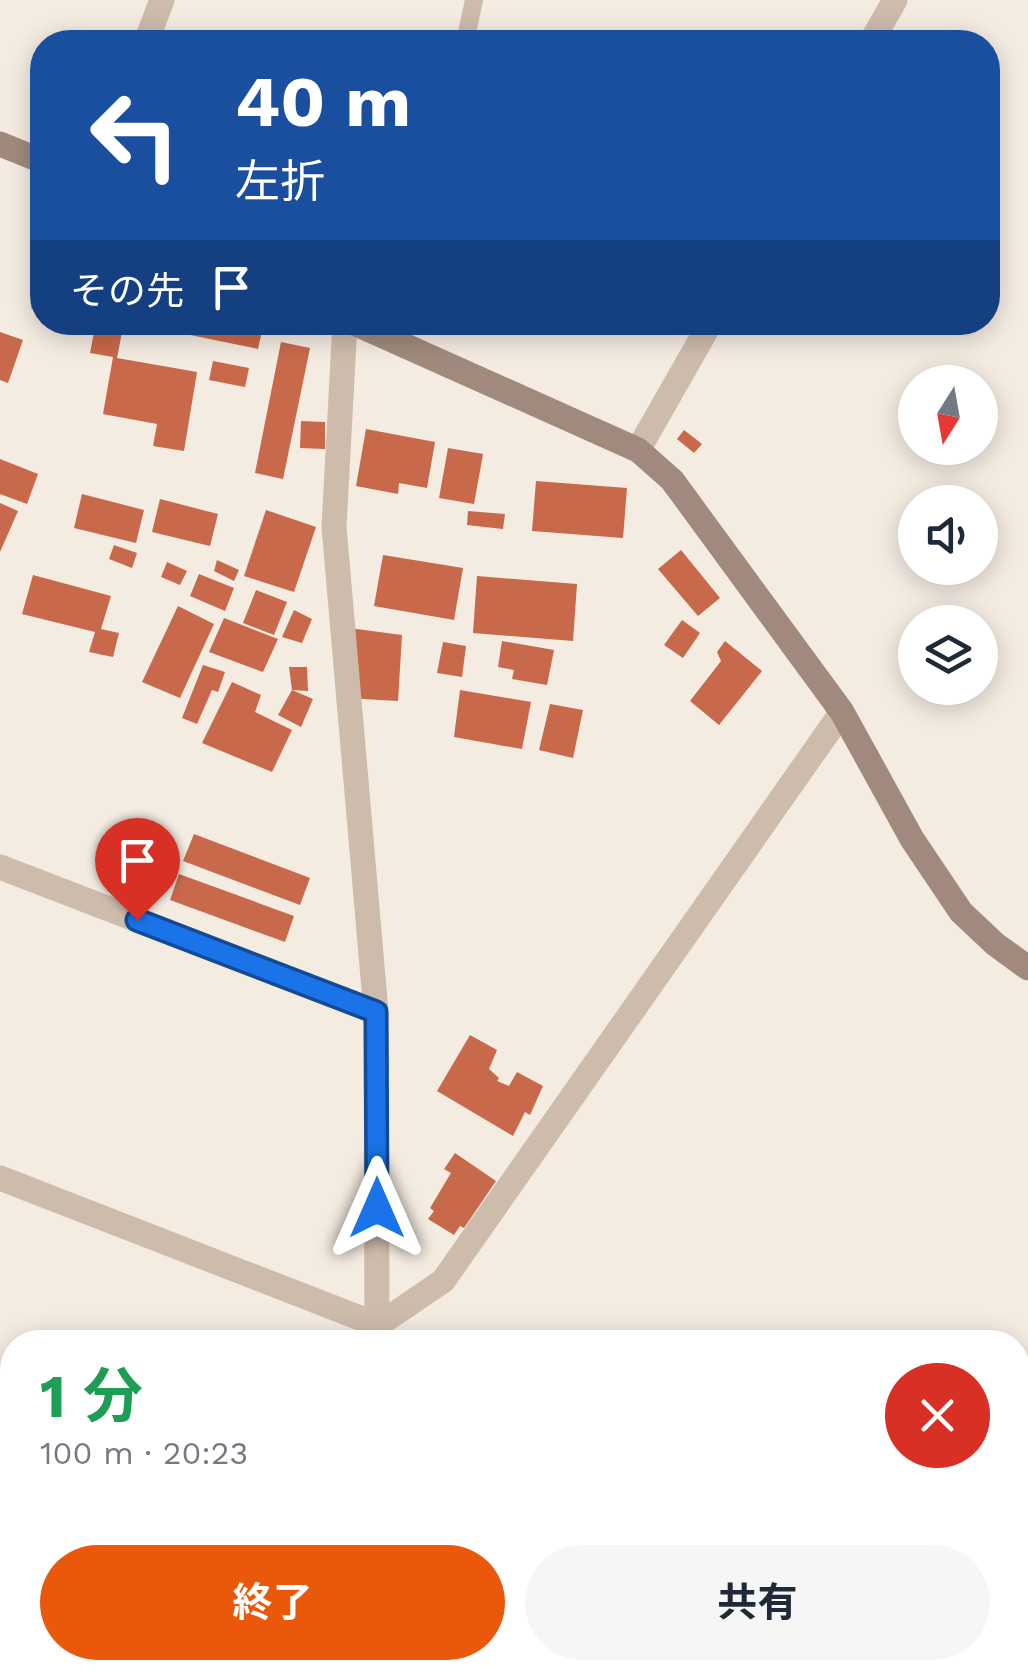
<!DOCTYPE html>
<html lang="ja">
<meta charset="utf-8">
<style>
body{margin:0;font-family:"Work Sans","Noto Sans JP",sans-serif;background:#f6f6f7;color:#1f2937;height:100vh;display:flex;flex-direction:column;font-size:38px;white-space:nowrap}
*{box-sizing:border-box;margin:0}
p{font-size:32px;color:#747a83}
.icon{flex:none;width:55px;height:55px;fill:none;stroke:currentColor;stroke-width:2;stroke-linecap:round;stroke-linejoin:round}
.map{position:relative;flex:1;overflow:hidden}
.side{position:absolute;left:0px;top:1330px;width:1030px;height:350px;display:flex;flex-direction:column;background:#fff;border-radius:40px 40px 0 0;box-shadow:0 5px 25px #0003}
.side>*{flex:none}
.banner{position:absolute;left:30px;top:30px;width:970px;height:305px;border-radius:40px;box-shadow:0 5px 25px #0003;background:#1a4fa0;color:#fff;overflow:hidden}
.needle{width:65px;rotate:191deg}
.fabs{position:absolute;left:898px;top:365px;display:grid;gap:20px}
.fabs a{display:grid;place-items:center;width:100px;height:100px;border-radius:50%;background:#fff;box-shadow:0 5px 25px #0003;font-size:50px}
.pin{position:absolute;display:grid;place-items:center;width:85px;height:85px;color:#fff;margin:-102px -42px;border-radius:50% 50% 50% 0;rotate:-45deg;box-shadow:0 0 10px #0007}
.pin .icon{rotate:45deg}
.me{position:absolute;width:110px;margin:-55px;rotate:0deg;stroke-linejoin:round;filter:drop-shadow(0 0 8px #0008)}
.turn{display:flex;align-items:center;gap:35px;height:210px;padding:0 40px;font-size:45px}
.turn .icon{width:130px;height:130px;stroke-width:2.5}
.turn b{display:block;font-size:70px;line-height:85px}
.then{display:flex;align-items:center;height:95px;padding:0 40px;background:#0003;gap:20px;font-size:38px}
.round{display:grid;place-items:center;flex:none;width:105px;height:105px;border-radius:52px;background:#f6f6f7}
.summary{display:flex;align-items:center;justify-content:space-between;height:170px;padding:0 40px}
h1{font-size:60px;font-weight:700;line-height:75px;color:#1e9e55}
.button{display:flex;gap:20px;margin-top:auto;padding:20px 40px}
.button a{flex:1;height:115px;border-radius:60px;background:#ea580c;color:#fff;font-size:40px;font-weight:700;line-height:115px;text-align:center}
.button a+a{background:#f6f6f7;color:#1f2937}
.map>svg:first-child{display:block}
.building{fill:#c8694b}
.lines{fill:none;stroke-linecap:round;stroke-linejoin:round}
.lane{stroke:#cdbbac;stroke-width:18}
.street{stroke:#cdbbac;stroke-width:25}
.secondary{stroke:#a18a7d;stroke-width:25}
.route-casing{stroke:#114b97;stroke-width:25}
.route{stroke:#1a73e8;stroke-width:18}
</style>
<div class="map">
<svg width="1028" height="1680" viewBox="0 0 1028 1680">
<rect width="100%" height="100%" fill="#f4ebe1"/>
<g class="building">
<path d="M41,265H42V310L31,308Z"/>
<path d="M96,322H124L117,358L197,372L184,451L153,446L157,424L103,414L113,357L90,353Z"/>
<path d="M163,322H264L258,349L161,329Z"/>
<path d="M0,332L23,340L8,383L0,380Z"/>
<path d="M281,342L310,348L283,479L255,473Z"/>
<path d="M213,361L249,368L245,387L209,380Z"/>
<path d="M301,421L325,422V449L300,448Z"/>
<path d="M366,429L435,442L427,488L399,483L398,494L356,486Z"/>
<path d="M684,430L702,444L694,453L677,439Z"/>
<path d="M448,448L483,454L474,504L439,498Z"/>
<path d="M0,459L38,474L27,504L0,494Z"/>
<path d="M536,481L627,488L623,538L532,531Z"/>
<path d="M82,494L144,510L136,543L74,528Z"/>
<path d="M160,499L218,514L210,546L152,532Z"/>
<path d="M0,503L18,511L0,552Z"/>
<path d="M266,510L316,527L294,592L244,576Z"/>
<path d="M468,511L505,514L503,529L467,525Z"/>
<path d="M114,545L137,553L132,568L109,559Z"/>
<path d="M681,550L720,598L698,616L658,569Z"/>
<path d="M383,555L463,568L454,620L374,606Z"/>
<path d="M217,560L239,570L234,581L214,571Z"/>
<path d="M167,562L187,571L180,585L161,577Z"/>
<path d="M199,574L234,588L225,611L190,596Z"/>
<path d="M33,575L111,596L101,629L119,633L113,657L89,652L95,632L22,614Z"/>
<path d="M477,576L577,584L573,641L473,633Z"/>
<path d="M256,590L287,602L274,635L243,623Z"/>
<path d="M178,606L214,624L180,698L142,682Z"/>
<path d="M294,610L312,619L302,643L282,637Z"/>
<path d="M224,618L278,639L263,672L209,652Z"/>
<path d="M682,620L700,633L683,658L664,645Z"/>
<path d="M349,628L402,635L398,701L346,698Z"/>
<path d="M502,641L554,650L547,685L512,679L514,670L498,667Z"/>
<path d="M725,641L762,671L719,725L690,701L721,661L717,652Z"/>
<path d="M443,642L466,646L462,677L437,673Z"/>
<path d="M203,665L225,672L218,692L212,690L197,724L182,718Z"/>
<path d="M289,667H307L308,691L292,690Z"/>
<path d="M232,682L261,695L255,712L292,730L272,772L202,743Z"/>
<path d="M292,690L313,699L301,727L278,715Z"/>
<path d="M460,690L531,702L522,749L454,737Z"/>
<path d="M550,704L583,710L573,758L539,750Z"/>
<path d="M194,834L310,878L300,905L183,861Z"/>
<path d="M179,874L294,916L285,942L170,900Z"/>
<path d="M470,1035L497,1050L489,1069L499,1078L497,1081L509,1086L517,1072L543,1086L530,1115L525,1112L513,1136L437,1091Z"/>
<path d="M455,1153L496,1181L464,1228L460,1226L454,1235L428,1219L434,1211L430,1208L451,1173L444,1169Z"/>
</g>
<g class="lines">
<path class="lane" d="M465,42L474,0"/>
<g class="street">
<path d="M146,42L162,0"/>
<path d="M871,42L895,0"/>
<path d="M345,322L334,527L376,1012L377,1342"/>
<path d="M638,450L711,322"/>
<path d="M0,867L376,1012"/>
<path d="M0,1178L378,1325"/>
<path d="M378,1325L443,1281L842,712"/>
<path d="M296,1680L300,1668"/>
</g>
<g class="secondary">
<path d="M0,144L42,161"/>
<path d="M352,322L638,450L672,480L842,712L912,839L961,912L995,944L1028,968"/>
</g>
</g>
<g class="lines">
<defs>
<path id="route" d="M137,920L376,1012L377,1208"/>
</defs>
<use href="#route" class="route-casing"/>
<use href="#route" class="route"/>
</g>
</svg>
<div class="fabs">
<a><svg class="needle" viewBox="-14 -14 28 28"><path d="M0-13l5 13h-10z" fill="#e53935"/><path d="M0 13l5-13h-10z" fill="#747a83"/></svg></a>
<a><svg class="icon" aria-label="sound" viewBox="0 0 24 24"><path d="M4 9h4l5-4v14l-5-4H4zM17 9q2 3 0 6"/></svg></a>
<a><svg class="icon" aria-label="layers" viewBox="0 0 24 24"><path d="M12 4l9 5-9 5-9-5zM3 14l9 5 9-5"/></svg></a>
</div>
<div class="pin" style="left:137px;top:920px;background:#d93025"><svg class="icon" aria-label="arrive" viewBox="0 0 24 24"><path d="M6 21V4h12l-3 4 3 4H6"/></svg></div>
<svg class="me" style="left:377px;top:1208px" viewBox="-20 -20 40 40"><path d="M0-17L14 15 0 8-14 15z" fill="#1a73e8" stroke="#fff" stroke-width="4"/></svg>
<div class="banner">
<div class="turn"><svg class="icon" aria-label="left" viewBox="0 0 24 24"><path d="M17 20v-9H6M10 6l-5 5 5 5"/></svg><div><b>40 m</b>左折</div></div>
<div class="then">その先<svg class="icon" aria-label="arrive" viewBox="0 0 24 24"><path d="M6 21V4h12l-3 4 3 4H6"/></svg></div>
</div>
<section class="side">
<div class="summary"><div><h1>1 分</h1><p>100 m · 20:23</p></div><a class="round" style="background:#d93025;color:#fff"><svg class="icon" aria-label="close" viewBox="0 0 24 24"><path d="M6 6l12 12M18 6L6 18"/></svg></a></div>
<div class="button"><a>終了</a><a>共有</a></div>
</section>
</div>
